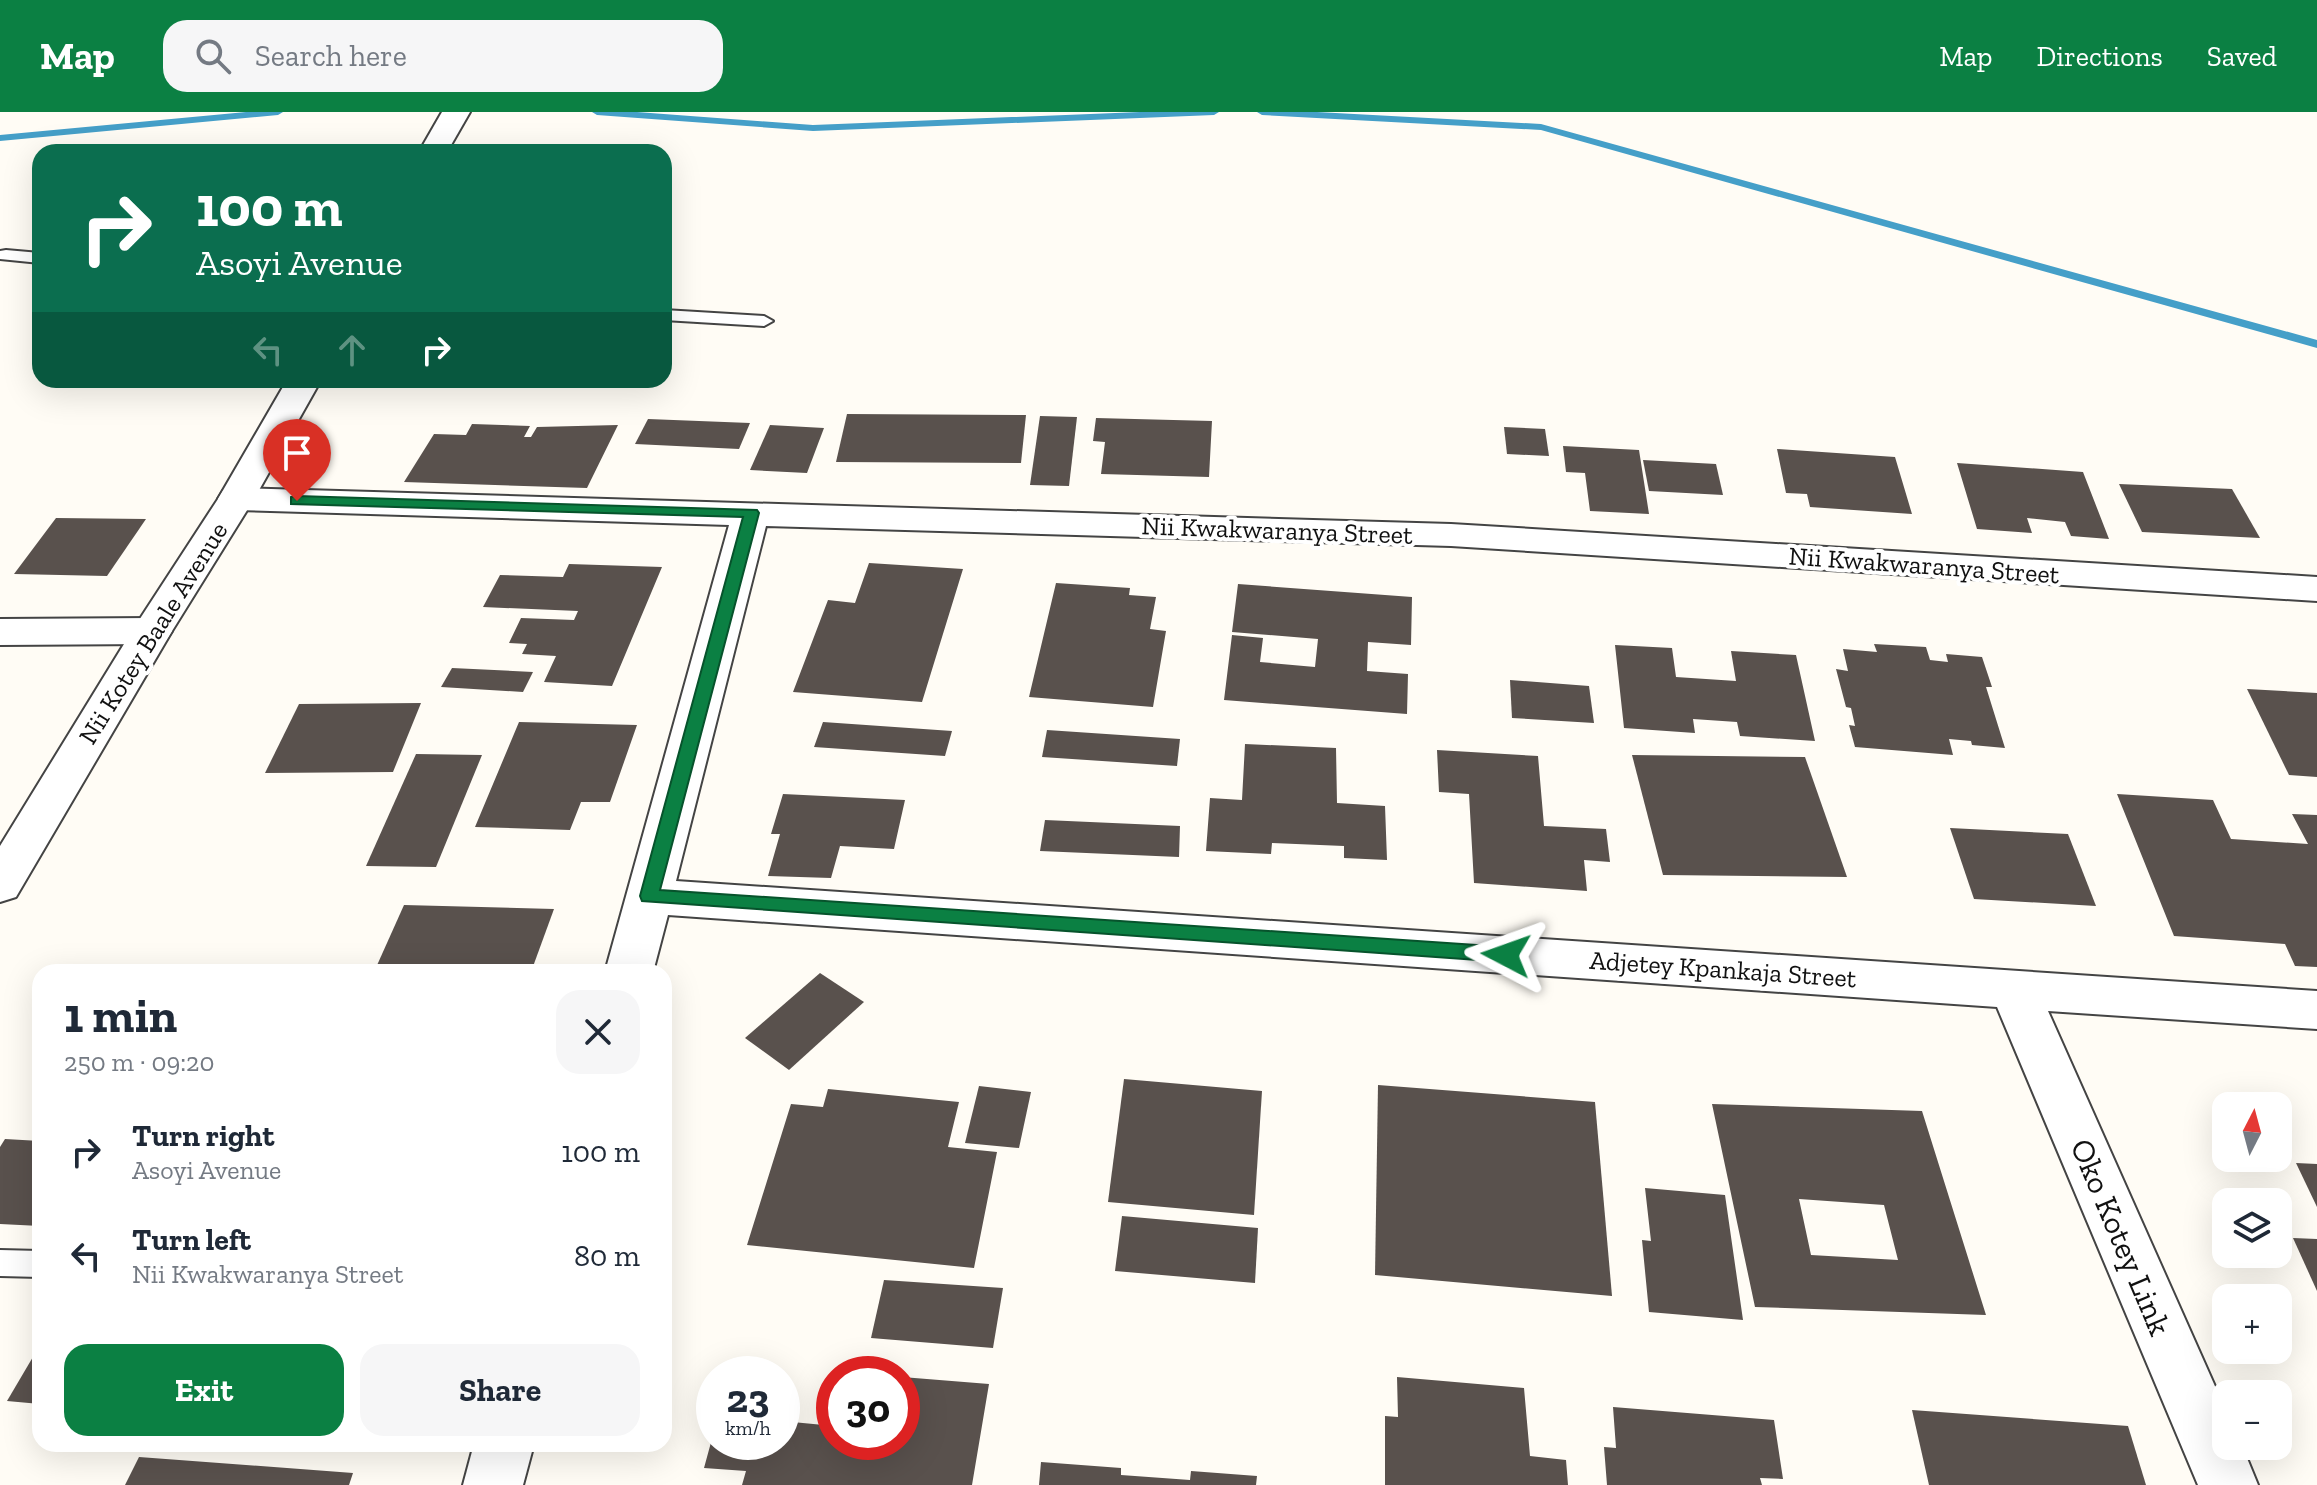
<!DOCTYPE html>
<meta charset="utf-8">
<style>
body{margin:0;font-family:"Zilla Slab",serif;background:#f6f6f7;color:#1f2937;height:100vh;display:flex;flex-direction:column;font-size:30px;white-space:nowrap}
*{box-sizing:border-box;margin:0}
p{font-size:26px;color:#747a83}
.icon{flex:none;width:44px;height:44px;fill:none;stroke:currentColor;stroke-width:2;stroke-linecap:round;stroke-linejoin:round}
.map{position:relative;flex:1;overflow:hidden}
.drawer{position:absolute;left:32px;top:852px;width:640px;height:488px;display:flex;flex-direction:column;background:#fff;border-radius:24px;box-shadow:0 8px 32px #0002}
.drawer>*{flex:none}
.banner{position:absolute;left:32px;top:32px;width:640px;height:244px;border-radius:24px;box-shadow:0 8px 32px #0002;background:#0b6e4f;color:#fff;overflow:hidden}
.needle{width:52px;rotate:6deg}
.controls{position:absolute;left:2212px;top:980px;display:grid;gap:16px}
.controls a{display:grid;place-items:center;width:80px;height:80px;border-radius:16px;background:#fff;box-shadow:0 8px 32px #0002;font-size:40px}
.speed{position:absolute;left:696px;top:1244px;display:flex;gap:16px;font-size:40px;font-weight:700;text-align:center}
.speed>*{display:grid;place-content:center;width:104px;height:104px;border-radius:50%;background:#fff;box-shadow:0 8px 32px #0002;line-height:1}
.speed small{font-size:20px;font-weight:400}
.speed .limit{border:12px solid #d22;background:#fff;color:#111}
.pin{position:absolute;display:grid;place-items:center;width:68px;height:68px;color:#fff;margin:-82px -34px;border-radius:50% 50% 50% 0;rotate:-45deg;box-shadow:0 0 8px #0007}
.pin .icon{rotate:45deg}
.me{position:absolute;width:88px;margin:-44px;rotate:274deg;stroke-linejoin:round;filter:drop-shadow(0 0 6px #0008)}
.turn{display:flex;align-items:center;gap:28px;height:168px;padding:0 32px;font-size:36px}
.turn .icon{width:104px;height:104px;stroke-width:2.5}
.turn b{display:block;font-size:56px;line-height:68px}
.lanes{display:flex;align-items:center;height:76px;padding:0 32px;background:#0003;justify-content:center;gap:40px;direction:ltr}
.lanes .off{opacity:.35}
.round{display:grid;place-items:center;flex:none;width:84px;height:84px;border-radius:24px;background:#f6f6f7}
.overview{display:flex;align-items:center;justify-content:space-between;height:136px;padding:0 32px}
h1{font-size:48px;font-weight:800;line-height:60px}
.button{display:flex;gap:16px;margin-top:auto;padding:16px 32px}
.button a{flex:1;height:92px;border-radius:24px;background:#0b8043;color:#fff;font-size:32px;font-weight:800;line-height:92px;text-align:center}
.button a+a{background:#f6f6f7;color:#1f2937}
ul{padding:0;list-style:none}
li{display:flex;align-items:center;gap:24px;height:104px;padding:0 32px}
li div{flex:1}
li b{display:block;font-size:30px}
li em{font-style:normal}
header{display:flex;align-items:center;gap:48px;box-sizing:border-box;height:112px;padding:0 40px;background:#0b8043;color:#fff}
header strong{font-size:38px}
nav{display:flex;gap:44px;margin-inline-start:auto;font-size:28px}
.search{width:560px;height:72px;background:#f6f6f7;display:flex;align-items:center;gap:20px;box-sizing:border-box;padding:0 28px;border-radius:24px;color:#747a83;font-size:30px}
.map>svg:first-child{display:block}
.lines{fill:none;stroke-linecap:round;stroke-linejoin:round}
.stream{fill:#459fc8;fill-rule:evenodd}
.building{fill:#59514d;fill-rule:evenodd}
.service-casing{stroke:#444;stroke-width:4}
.minor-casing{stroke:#444;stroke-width:4}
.tertiary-casing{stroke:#444;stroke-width:4}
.service{fill:#fff;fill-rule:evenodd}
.minor{fill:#fff;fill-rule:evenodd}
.tertiary{fill:#fff;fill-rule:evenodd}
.route{fill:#0b8043;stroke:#07532c;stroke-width:2}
.labels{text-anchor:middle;stroke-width:8;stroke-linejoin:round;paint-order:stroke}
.street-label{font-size:26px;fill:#111;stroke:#fff}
.near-street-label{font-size:32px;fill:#111;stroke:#fff}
</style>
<header>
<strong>Map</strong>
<div class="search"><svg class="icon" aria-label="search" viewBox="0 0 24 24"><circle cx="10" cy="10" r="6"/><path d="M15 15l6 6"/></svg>Search here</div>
<nav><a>Map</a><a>Directions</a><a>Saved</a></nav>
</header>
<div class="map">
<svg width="2317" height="1373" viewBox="0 0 2317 1373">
<rect width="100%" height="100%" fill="#fffcf5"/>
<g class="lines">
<g class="stream">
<path d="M246,0H283L278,3L0,29V23Z"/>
<path d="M592,0H637L813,13L1140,0H1219L1214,3L813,19L597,3Z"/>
<path d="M1257,0H1317L1541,12L2317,228V236L1541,18L1262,3Z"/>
</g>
</g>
<g class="building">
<path d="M847,302L1026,303L1021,351L836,350Z"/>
<path d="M1040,304L1077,305L1069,374L1030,373Z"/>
<path d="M1096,306L1212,309L1209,365L1101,362L1105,330L1093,329Z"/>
<path d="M648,307L750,311L739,337L635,332Z"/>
<path d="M472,312L530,314L524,325H531L537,315L618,313L587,376L404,370L434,322L466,323Z"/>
<path d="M770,313L824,316L807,361L750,358Z"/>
<path d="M1504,315L1545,317L1549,344L1507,342Z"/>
<path d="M1563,334L1639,338L1649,402L1590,399L1585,361L1566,360Z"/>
<path d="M1777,337L1895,345L1912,402L1810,395L1807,382L1786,381Z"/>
<path d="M1643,348L1716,352L1723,383L1649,379Z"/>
<path d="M1957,351L2083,360L2109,427L2071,424L2065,410L2027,406L2032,421L1977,417Z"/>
<path d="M2119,372L2232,377L2260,426L2142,420Z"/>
<path d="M56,406L146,407L107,464L14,462Z"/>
<path d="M869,451L963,457L922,590L793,580L828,488L855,491Z"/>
<path d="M569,452L662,455L612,574L544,570L556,544L522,542L527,532L509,531L521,506L574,508L578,499L483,495L500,463L563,465Z"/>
<path d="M1056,471L1130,476L1129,483L1156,485L1150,517L1166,519L1153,595L1029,585Z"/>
<path d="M1238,472L1412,485L1411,533L1368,530L1367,559L1408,562L1407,602L1224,588L1232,523L1263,526L1260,550L1315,555L1318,527L1232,520Z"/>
<path d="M1874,532L1926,535L1930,548L1948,550L1946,542L1982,545L1992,575H1986L2005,636L1972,633L1971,629L1949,627L1953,643L1855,635L1849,613L1855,614L1851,596L1846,595L1836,557L1848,559L1843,537L1877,540Z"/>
<path d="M1615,533L1672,536L1676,565L1736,569L1731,539L1796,543L1815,629L1740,624L1737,610L1693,607L1695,621L1624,616Z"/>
<path d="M452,556L533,560L523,580L441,575Z"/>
<path d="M1510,568L1589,574L1594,611L1512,606Z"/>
<path d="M2247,577L2317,581V665L2289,663Z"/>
<path d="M421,591L393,660L265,661L299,592Z"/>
<path d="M519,610L637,613L610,690H581L570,718L475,715Z"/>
<path d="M823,610L952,619L945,644L814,635Z"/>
<path d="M1047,618L1180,627L1177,654L1042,645Z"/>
<path d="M1245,632L1336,636L1337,691L1385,694L1387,748L1344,746V734L1272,731L1271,742L1206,739L1210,686L1242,688Z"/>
<path d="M1437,638L1538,644L1544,714L1606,717L1610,750L1584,748L1587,779L1474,771L1469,682L1439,680Z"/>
<path d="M416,642L482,643L436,755L366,754Z"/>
<path d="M1632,643L1805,645L1847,765L1663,763Z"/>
<path d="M783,682L905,688L894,737L840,734L831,766L768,764L780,722H771Z"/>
<path d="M2117,682L2213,688L2231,727L2308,732L2292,702L2317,703V855L2295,854L2285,832L2174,824Z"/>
<path d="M1045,708L1180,714L1179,745L1040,739Z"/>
<path d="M1950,716L2068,722L2096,794L1974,787Z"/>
<path d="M404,793L554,797L531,860H374Z"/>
<path d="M820,861L864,890L789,958L745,926Z"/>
<path d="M1124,967L1262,979L1254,1103L1108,1090Z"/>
<path d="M1378,973L1595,990L1612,1184L1375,1163Z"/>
<path d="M979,974L1031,980L1019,1036L965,1031Z"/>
<path d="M828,977L959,990L948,1035L997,1040L974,1156L747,1133L791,992L823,995Z"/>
<path d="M1712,992L1922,999L1986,1203L1755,1195ZM1799,1087L1884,1093L1898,1148L1811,1143Z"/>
<path d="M5,1027L40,1029V1114L0,1112V1035Z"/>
<path d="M2296,1051L2317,1052V1095Z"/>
<path d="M1645,1076L1725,1083L1743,1208L1649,1200L1642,1128L1651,1129Z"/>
<path d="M1122,1104L1258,1116L1255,1171L1115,1159Z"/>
<path d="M2293,1126L2317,1127V1179Z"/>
<path d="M884,1168L1003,1176L993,1236L871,1226Z"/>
<path d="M40,1233V1292L7,1289Z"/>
<path d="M902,1265L989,1272L972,1373H742L746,1359L704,1356L713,1323L714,1330H782V1309L834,1314V1330H902Z"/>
<path d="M1397,1265L1524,1276L1530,1344L1566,1348L1568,1373H1385V1304L1398,1305Z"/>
<path d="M1613,1295L1774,1308L1783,1367L1760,1366L1762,1373H1607L1604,1335L1616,1336Z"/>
<path d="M1912,1298L2128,1314L2146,1373H1929Z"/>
<path d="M139,1345L353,1361L349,1373H125Z"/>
<path d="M1041,1350L1121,1356V1363L1190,1368L1191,1359L1257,1364L1256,1373H1039Z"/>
</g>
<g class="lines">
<defs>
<g id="service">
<path d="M436,29L462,37L465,40L431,37L428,34Z"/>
<path d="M6,138L40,141V151L0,147V139Z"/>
<path d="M664,198L764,204L773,209L764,214L664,208Z"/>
<path d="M0,1138L40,1139V1165L0,1164Z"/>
</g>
<g id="minor">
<path d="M236,376L1451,412L2317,465V489L1451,434L766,414L676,769L2317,879V917L2048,899L2226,1299V1334H2242L2258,1373H2198L1997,895L668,803L653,860H605L729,413L236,398L223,395L218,387L223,379Z"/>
<path d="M152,506L166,510L172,519L166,528L152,532L0,533V507Z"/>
<path d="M474,1332H534L523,1373H463Z"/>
</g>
<g id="tertiary">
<path d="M442,0H470L447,40H419Z"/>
<path d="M287,268H321L254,387L172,519L16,785L0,790V734L132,519L218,387Z"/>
</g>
</defs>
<use href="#service" class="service-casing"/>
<use href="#minor" class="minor-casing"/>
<use href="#tertiary" class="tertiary-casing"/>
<use href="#service" class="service"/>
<use href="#minor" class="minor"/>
<use href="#tertiary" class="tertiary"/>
</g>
<path class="route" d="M297,384L757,398L759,401L660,778L1506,835L1513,837L1516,843L1513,848L1506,850L642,789L640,784L743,405L291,392V385Z"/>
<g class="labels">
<g class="street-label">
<text transform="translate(1277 418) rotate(2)" y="9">Nii Kwakwaranya Street</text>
<text transform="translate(1924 453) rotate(4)" y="9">Nii Kwakwaranya Street</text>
<text transform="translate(153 521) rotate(-58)" y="9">Nii Kotey Baale Avenue</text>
<text transform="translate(1723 857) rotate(4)" y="9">Adjetey Kpankaja Street</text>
</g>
<g class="near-street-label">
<text transform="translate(2121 1125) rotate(67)" y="11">Oko Kotey Link</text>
</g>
</g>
</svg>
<div class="controls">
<a><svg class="needle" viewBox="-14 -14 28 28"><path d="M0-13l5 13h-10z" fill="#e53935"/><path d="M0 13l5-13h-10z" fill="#747a83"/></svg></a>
<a><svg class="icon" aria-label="layers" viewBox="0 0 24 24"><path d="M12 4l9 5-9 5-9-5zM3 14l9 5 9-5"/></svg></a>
<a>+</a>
<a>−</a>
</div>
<div class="speed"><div>23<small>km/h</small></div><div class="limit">30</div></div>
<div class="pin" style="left:297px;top:389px;background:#d93025"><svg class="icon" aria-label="arrive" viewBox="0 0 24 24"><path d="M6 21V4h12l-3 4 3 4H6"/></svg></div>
<svg class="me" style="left:1506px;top:843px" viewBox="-20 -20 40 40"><path d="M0-17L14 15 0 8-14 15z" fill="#0b8043" stroke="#fff" stroke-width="4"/></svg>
<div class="banner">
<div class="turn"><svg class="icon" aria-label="right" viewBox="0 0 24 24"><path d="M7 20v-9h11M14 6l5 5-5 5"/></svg><div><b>100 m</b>Asoyi Avenue</div></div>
<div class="lanes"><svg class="icon off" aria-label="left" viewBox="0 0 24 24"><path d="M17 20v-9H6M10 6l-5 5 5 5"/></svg><svg class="icon off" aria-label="ahead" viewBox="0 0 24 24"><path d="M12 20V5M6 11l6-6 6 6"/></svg><svg class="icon" aria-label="right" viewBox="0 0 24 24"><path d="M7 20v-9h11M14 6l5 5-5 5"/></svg></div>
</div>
<section class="drawer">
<div class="overview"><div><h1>1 min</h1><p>250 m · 09:20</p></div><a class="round"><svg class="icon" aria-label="close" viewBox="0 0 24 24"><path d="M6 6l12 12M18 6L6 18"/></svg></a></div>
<ul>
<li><svg class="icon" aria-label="right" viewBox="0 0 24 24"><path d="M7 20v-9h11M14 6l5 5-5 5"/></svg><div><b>Turn right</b><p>Asoyi Avenue</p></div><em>100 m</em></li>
<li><svg class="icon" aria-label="left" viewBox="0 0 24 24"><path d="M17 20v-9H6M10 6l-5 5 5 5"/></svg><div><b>Turn left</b><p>Nii Kwakwaranya Street</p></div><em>80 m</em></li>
</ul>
<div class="button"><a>Exit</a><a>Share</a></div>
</section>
</div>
